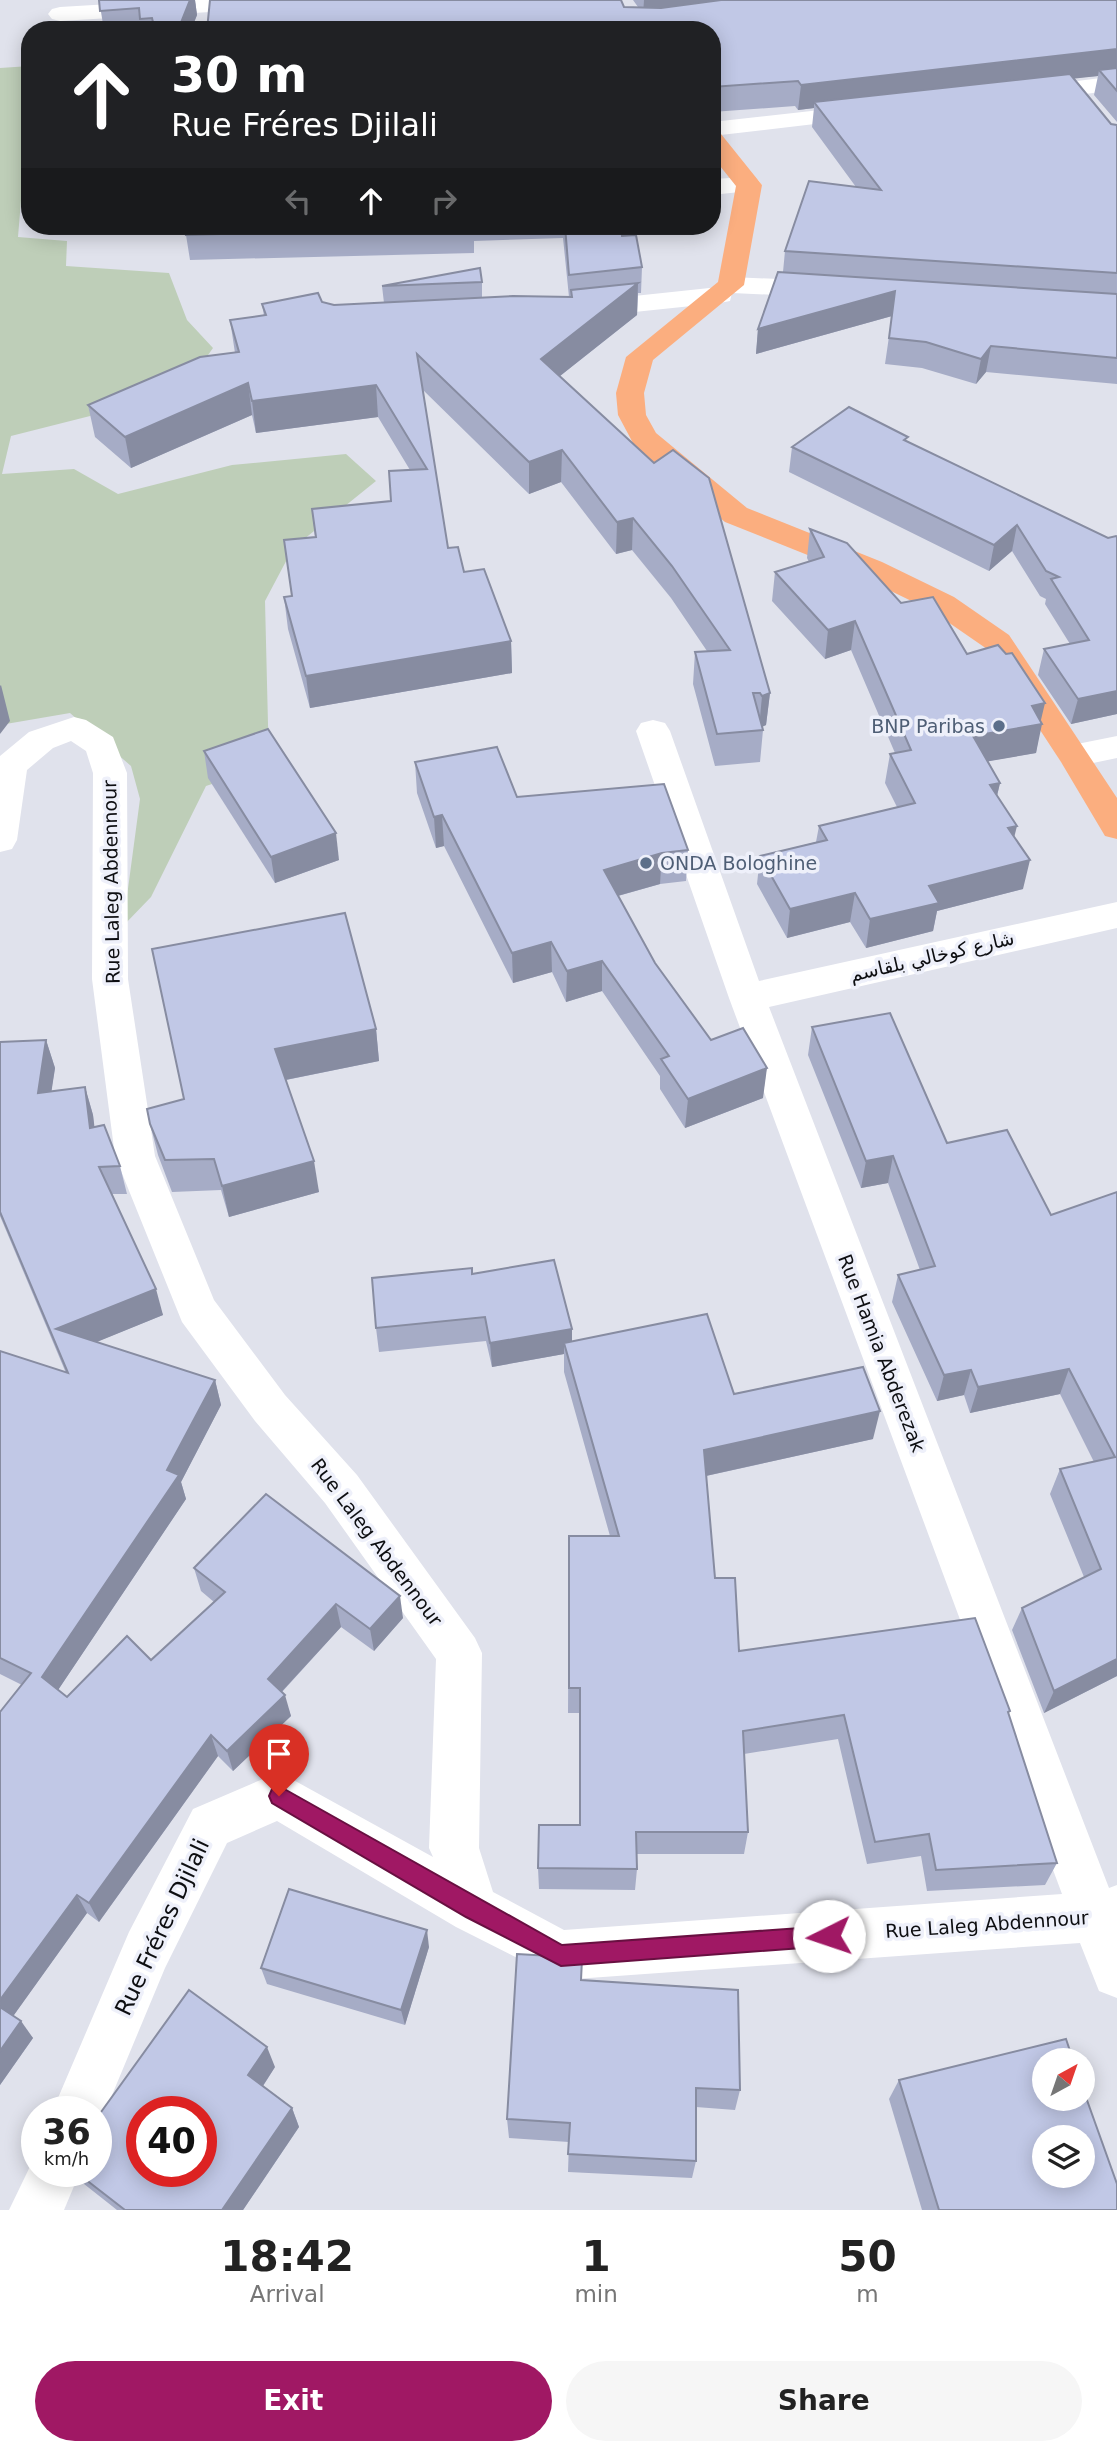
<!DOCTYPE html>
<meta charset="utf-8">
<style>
body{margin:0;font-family:"DejaVu Sans",Cairo,sans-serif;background:#f6f6f6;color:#222;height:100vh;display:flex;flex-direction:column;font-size:26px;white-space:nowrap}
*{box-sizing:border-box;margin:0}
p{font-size:23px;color:#767676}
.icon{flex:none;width:38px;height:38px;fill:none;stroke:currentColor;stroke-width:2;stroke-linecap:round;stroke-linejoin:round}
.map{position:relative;height:2210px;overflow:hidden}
.side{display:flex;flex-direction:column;background:#fff;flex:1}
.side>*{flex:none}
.top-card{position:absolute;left:21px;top:21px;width:700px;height:214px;border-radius:28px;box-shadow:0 4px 18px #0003;background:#202124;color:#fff;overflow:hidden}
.needle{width:46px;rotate:40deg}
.controls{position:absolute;left:1032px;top:2048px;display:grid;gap:14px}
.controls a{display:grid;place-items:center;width:63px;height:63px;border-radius:50%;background:#fff;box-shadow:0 4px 18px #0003;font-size:35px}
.speed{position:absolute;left:21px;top:2096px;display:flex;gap:14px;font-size:35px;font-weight:700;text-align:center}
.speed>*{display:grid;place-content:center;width:91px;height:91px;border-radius:50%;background:#fff;box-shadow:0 4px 18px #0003;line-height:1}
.speed small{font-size:18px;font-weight:400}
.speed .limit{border:10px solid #d22;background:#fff;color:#111}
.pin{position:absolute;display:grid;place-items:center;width:60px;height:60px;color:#fff;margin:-72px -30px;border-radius:50% 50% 50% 0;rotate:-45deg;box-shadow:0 0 7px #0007}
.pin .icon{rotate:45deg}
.me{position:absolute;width:77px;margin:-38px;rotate:266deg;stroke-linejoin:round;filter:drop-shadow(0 0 5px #0008)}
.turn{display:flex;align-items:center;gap:24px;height:147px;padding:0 35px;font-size:32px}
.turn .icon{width:91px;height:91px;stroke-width:2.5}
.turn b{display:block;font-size:49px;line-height:60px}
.lanes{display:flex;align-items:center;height:66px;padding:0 35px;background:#0003;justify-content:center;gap:35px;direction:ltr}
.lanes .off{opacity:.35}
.eta{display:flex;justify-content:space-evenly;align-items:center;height:119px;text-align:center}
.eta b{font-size:42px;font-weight:700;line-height:49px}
.cta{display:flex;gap:14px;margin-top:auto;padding:14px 35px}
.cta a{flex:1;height:80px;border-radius:42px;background:#a01864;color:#fff;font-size:28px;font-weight:700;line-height:80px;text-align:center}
.cta a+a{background:#f6f6f6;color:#222}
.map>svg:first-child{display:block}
.green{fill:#beceb8}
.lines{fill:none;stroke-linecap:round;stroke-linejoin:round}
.minor{fill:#fff;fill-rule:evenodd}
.major{fill:#fbae7f;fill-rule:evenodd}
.wall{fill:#a6acc6}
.shaded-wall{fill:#878ca1}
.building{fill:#c1c8e6;stroke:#878ca1;stroke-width:2;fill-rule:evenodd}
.route{fill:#a01864;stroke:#681041;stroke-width:2}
.service-dot{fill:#5c6f8a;stroke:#eef0fa;stroke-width:2.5}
.labels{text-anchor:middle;stroke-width:7;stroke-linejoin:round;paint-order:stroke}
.service-label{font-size:19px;fill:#4e5e75;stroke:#eef0fa;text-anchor:end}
.street-label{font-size:19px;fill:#0d0e11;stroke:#eef0fa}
.near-street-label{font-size:23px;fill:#0d0e11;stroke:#eef0fa}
</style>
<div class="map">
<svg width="1117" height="2210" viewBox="0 0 1117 2210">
<rect width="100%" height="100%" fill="#e0e2ec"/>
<path class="green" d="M30,66V186L22,188L18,237L67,241L66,266L169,273L187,320L213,348L181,393L11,436L2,474L74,469L118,494L232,465L346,454L376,481L293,548L265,601L269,765L206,786L151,897L123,926L140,799L131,766L70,713L0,725V68Z"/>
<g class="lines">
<g class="minor">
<path d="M178,0H303L292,7L60,21L52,19L48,14L52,9L60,7Z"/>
<path d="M1117,76V90L1029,101L1020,99L1017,94L1020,89L1029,87Z"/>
<path d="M865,105L874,107L877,112L874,117L712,136V122Z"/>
<path d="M749,177L758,180L762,185L758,190L712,195V179Z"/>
<path d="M731,277L825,281L835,283L838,289L835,295L825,297L732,293L730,301L720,303L587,317L577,315L573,309L577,303L587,301L719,287L721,279Z"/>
<path d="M74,717L86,720L113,737L127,773L128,979L155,1156L214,1300L285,1395L357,1475L475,1638L482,1653L479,1848L493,1892L564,1930L1062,1894L729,998L636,731L641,723L653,720L665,723L670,731L759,981L1117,902V928L769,1007L1109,1888L1117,1885V1998L1099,1991L1080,1943L561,1980L456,1927L277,1821L227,1843L165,1968L97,2131L96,2112H52L129,1932L193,1809L279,1772L433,1857L429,1848L436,1659L325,1503L255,1421L182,1322L115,1156L92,979L93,773L86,751L71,741L53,748L27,770L17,840L12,849L0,852V756L29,732Z"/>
<path d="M1117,736V758L1074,767L1062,763L1057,755L1062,747Z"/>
<path d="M37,2152V2172H80L64,2210H9Z"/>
</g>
<path class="major" d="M712,132L721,134L762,185L744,285L653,360L644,393L646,415L656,433L747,508L882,562L954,597L1009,635L1117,798V839L1105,836L1061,762L987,649L932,611L860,576L725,522L654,464L633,443L618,415L616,393L626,357L718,282L736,186L712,156Z"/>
</g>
<g class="wall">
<path d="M99,0H195L197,15L191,30H104Z"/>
<path d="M633,0H1117V122L1094,95L1098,76L1073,78L1111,124L1117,125V384L986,372L976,384L922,368L885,364L892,316L756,354L758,329L783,272L785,251L856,187L812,127L814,108L798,110L795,106L712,112V30L624,7H638Z"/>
<path d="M187,226H621L622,236L642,267L641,293H638L637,315L560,376L770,693L766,725L762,727L763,730L760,762L715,766L693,684L695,652L707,651L671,598L632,550L616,554L561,482L529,494L422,389L448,548L511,641L512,673L310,708L288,629L284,597L292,596L284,540L315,537L312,509L391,501L410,470L378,417L256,433L252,415L131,468L95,437L88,405L235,353L230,320L264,316L262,304L322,302L334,305L384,303L382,286L482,282V298L569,297L563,238L474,241V253L190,260L186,235Z"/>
<path d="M907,441L1108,538L1117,537V714L1071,724L1038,675L1044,649L1070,644L1045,604L1046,599L1040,596L1012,551L989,571L789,472L792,447Z"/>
<path d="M810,529L901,603L967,654L1041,721L1036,753L988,761L1000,783L997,796L1014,836L1023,889L937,911L933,931L866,948L850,922L787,938L757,884L760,856L816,842L819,826L897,807L885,783L890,754L895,753L851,650L825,659L772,601L775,572L809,562L807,558Z"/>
<path d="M204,751L339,860L275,883L208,778Z"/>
<path d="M415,762L517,797L688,850L686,881L660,884L618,896L655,963L711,1040L763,1098L685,1128L660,1089V1076L602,991L566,1002L552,972L513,983L444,846L436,848L417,793Z"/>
<path d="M812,1027L947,1143L1051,1215L1117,1192V1676L1044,1713L1012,1630L1022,1608L1084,1577L1050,1494L1060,1469L1094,1462L1060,1394L970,1413L964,1395L937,1401L892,1302L898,1275L920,1270L888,1183L861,1188L808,1055Z"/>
<path d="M376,1029L379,1061L286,1080L319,1192L229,1217L221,1190L172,1192L158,1155L150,1124Z"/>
<path d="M46,1040L55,1068L51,1092L85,1087L93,1115L94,1127L120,1166L127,1194H112L163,1315L96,1342L215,1380L221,1405L181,1482L186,1499L58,1690L67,1697L151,1660L214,1602L201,1591L194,1568L403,1618L374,1651L341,1627L282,1692L291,1716L233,1771L218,1756L99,1922L87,1913L13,2016L33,2038L0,2085L22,1685L0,1674V1351L66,1373L0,1216V1042Z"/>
<path d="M472,1274L572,1342L873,1439L706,1476L715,1578L739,1651L1009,1715L1057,1863L1045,1885L927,1891L921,1856L867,1864L838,1739L744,1754L748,1832L744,1854H637V1869L635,1890L539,1889L538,1868L580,1825L579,1713H568L569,1536H610L564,1372V1354L492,1367L486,1341L379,1352L376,1328Z"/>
<path d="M429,1947L405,2025L267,1984L261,1968Z"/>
<path d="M581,1980L740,2090L735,2110L696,2107V2161L692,2178L568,2172L569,2142L509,2138L507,2119Z"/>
<path d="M275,2067L263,2086L292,2108L299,2127L243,2210H117L79,2180L72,2172H96Z"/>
<path d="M899,2080L1117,2210H922L889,2099Z"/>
</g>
<g class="shaded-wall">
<path d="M190,0H195L197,15L191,30H178Z"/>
<path d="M644,0H756L643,15Z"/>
<path d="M1117,49V73L1099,70L1098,76L818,107L814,102V108L798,110L801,85Z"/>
<path d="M638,283L637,315L541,391V359Z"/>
<path d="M895,291L892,316L756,354L758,329Z"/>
<path d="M991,346L986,372L976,384L981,359Z"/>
<path d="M248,383L252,415L131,468L125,437Z"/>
<path d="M376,385L378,417L256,433L252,401Z"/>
<path d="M562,450L561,482L529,494V462Z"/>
<path d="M633,518L632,550L616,554L617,522Z"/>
<path d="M1017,525L1012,551L989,571L994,545Z"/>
<path d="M855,621L851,650L825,659L828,630Z"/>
<path d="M511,641L512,673L310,708L306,676Z"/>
<path d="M1,685L10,721L0,734V686Z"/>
<path d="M1117,691V714L1071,724L1078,699Z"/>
<path d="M770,693L766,725L759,728L762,696Z"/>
<path d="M1045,703L1040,724H1042L1036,753L967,765L973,736L1032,706Z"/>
<path d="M1000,783L993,812L990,785Z"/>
<path d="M442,815L444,846L436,848L434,817Z"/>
<path d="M1017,826L1010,854L1008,828Z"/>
<path d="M336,833L339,860L275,883L271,857Z"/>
<path d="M662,853L660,884L603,900L604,870Z"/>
<path d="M1030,860L1023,889L937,911L933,931L866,948L870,919L929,886Z"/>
<path d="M855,893L850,922L787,938L790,909Z"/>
<path d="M551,942L552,972L513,983L512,953Z"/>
<path d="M602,961V991L566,1002L567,971Z"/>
<path d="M376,1029L379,1061L280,1081L275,1049Z"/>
<path d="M46,1040L55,1068L47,1121L38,1093Z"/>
<path d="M767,1068L763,1098L685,1128L688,1099Z"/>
<path d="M85,1087L93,1115L98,1156L90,1128Z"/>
<path d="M893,1156L888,1183L861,1188L866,1161Z"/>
<path d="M314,1161L319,1192L229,1217L222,1186Z"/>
<path d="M156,1289L163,1315L65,1355L56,1329Z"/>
<path d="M572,1329V1353L564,1343V1354L492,1367L490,1343Z"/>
<path d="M1069,1369L1060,1394L970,1413L978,1387Z"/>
<path d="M971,1370L964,1395L937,1401L944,1375Z"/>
<path d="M215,1380L221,1405L181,1482L186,1499L52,1699L42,1677L167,1470Z"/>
<path d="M880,1411L873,1439L701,1477L704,1450Z"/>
<path d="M400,1596L403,1618L374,1651L370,1629Z"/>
<path d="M336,1604L341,1627L274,1700L268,1679Z"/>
<path d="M1117,1659V1676L1044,1713L1054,1691Z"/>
<path d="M285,1695L291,1716L233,1771L227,1751Z"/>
<path d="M211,1735L218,1756L99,1922L89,1903Z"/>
<path d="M77,1895L87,1913L9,2022L0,2010V2000Z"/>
<path d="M427,1930L429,1947L405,2025L401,2010Z"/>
<path d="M21,2021L33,2038L0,2085V2051Z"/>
<path d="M267,2047L275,2067L257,2095L248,2075Z"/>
<path d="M292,2108L299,2127L243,2210H222Z"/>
</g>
<g class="building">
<path d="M99,0H190L178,30H155L152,18L140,19L139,8L100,11Z"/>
<path d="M210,0H621L624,7L661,8L721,0H1117V49L801,85L798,81L712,87V30H207Z"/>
<path d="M1117,68V91L1099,70Z"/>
<path d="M1070,74L1111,124L1117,125V273L785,251L809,181L881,190L814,102Z"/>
<path d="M187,226H473V227L186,235Z"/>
<path d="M565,226H621L622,236L636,235L642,267L569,275Z"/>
<path d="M480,268L482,282L382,286Z"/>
<path d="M778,272L1117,294V358L991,346L981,359L926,342L889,338L895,291L758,329Z"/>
<path d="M638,283L541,359L654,463L673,450L709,478L770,693L762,696L760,693H753L763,730L717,734L695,652L730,650L672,566L633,518L617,522L562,450L529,462L417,354L448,548L458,547L464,572L484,569L511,641L306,676L284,597L292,596L284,540L316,537L312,509L391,501L389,471L427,469L376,385L252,401L248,383L125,437L88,405L200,357L239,352L230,320L266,315L262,304L318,293L322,302L334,305L513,296L572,297L571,290Z"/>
<path d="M849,407L908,437L904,440L1108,538L1116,536L1117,537V691L1078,699L1044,649L1089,640L1051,579L1059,577L1046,571L1017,525L994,545L792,447Z"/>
<path d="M810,529L847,543L901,603L933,597L967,654L998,645L1006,654L1012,653L1045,703L1032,706L1042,724L973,736L1000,783L990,785L1017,826L1008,828L1030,860L929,886L939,903L870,919L855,893L790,909L760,856L827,840L819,826L915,803L890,754L911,750L855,621L828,630L775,572L824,557Z"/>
<path d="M268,729L336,833L271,857L204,751Z"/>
<path d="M497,747L517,797L664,784L688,850L662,853L604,870L655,963L711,1040L743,1028L767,1068L688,1099L661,1059L669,1056L602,961L567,971L551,942L512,953L442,815L434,817L415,762Z"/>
<path d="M345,913L376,1029L275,1049L314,1161L222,1186L214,1159L165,1160L150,1124L147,1109L184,1099L152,949Z"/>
<path d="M890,1013L947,1143L1007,1130L1051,1215L1117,1192V1659L1054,1691L1022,1608L1101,1569L1060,1469L1115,1457L1069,1369L978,1387L971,1370L944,1375L898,1275L935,1266L893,1156L866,1161L812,1027Z"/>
<path d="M46,1040L38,1093L85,1087L90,1128L104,1125L120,1166L99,1167L156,1289L56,1329L215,1380L167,1470L179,1475L42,1677L67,1697L127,1636L151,1660L225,1592L194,1568L266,1494L400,1596L370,1629L336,1604L268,1679L285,1695L227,1751L211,1735L89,1903L77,1895L0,2000V1712L31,1673L0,1658V1351L68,1373L0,1212V1042Z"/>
<path d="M554,1260L572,1329L490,1343L485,1317L376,1328L372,1278L472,1268V1274Z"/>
<path d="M707,1314L734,1394L863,1367L880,1411L704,1450L715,1578H735L739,1651L975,1618L1010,1711L1008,1712L1057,1863L936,1870L929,1834L875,1842L844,1715L743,1731L748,1832H636L637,1869L538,1868L539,1825H580V1688H569V1536H619L564,1343Z"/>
<path d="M289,1889L427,1930L401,2010L261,1968Z"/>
<path d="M517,1954L551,1956L561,1960L582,1959L581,1980L738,1990L740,2090L696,2088V2161L568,2154L570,2123L507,2119Z"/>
<path d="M189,1990L267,2047L248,2075L292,2108L222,2210H125L76,2172H96V2119ZM142,2112H201V2172H142Z"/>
<path d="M0,2007L21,2021L0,2051Z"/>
<path d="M1066,2039L1073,2060H1045V2098H1083V2089L1117,2184V2210H939L899,2080ZM1045,2137H1083V2175H1045Z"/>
</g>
<path class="route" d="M279,1786L562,1945L829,1926L836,1929L839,1936L836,1943L829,1946L561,1966L466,1917L272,1803L269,1796L272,1789Z"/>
<g class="service-dot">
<circle cx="999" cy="726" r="7"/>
<circle cx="646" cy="863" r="7"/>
</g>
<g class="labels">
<g class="service-label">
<text x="985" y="733">BNP Paribas</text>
<text x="660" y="870" text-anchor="start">ONDA Bologhine</text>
</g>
<g class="street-label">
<text transform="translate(111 882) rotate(-91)" y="7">Rue Laleg Abdennour</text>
<text transform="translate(932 956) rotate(-13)" y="7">شارع كوخالي بلقاسم</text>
<text transform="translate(882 1353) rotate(69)" y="7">Rue Hamia Abderezak</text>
<text transform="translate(377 1542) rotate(53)" y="7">Rue Laleg Abdennour</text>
<text transform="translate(987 1924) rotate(-4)" y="7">Rue Laleg Abdennour</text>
</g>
<g class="near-street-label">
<text transform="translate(162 1927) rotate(-65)" y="8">Rue Fréres Djilali</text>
</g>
</g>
</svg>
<div class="controls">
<a><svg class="needle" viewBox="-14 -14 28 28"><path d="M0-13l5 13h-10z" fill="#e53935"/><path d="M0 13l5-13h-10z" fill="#767676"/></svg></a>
<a><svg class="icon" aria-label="layers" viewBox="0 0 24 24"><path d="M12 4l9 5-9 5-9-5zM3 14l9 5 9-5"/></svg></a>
</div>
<div class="speed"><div>36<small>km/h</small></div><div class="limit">40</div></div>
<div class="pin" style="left:279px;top:1796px;background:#d93025"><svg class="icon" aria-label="arrive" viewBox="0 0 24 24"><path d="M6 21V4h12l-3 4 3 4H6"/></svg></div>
<svg class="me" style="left:829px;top:1936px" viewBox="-20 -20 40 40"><circle r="19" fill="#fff"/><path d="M0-13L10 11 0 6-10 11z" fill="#a01864"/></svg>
<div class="top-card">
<div class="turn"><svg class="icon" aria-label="ahead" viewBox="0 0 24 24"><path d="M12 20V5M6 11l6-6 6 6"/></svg><div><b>30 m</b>Rue Fréres Djilali</div></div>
<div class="lanes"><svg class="icon off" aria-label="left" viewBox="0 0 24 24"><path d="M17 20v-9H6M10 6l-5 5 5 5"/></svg><svg class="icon" aria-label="ahead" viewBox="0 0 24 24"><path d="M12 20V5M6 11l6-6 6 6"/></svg><svg class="icon off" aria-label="right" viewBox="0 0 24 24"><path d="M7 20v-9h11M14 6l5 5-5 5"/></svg></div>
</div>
</div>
<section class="side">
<div class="eta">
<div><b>18:42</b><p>Arrival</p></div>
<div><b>1</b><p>min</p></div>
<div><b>50</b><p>m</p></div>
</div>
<div class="cta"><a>Exit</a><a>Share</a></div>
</section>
